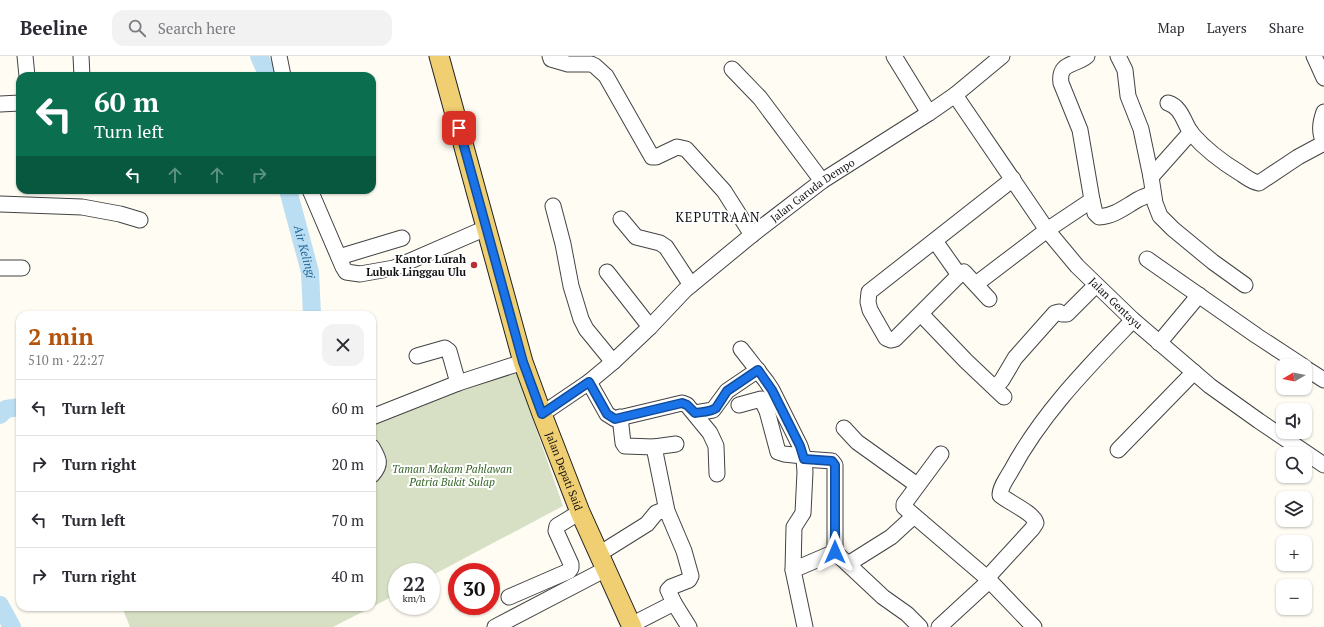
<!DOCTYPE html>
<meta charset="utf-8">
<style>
body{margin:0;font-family:"PT Serif",serif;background:#f2f2f3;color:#2b2b33;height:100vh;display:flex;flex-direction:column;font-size:15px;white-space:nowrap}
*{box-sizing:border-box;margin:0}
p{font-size:13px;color:#7c7c81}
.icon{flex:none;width:22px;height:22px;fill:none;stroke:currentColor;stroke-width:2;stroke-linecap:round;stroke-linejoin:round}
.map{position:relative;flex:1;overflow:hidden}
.drawer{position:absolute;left:16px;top:255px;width:360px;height:300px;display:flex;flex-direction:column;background:#fff;border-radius:12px;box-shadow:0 1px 3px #0004}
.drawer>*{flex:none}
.top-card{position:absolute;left:16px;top:16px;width:360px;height:122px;border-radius:12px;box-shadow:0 1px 3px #0004;background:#0b6e4f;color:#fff;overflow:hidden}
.needle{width:26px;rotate:260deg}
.controls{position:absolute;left:1276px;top:303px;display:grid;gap:8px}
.controls a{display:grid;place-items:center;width:36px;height:36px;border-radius:8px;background:#fff;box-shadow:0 1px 3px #0004;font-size:20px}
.speed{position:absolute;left:388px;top:507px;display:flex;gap:8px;font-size:20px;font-weight:700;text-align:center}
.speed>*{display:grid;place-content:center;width:52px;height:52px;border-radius:50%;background:#fff;box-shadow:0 1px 3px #0004;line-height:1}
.speed small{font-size:10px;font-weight:400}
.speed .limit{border:6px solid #d22;background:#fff;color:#111}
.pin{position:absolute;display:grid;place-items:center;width:34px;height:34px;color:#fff;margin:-17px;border-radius:8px;box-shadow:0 2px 6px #0006}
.me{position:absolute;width:44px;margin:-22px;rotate:0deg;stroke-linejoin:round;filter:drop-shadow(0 0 3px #0008)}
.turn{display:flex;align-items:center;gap:14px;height:84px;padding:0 12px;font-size:18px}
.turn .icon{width:52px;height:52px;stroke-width:2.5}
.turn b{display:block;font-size:28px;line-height:34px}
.lanes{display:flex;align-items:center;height:38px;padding:0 12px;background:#0003;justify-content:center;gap:20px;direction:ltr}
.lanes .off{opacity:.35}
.round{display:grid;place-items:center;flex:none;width:42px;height:42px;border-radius:12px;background:#f2f2f3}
.summary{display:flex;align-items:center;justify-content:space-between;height:68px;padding:0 12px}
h1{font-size:24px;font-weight:600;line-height:30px;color:#b45309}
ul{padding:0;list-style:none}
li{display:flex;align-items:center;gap:12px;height:56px;padding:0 12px;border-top:1px solid #e1e1e2}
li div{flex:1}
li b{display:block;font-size:15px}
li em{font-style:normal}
header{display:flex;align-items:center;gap:24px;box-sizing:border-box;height:56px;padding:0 20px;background:#fff;border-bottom:1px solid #e1e1e2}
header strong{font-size:19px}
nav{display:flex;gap:22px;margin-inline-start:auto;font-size:14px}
.search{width:280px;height:36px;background:#f2f2f3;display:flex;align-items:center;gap:10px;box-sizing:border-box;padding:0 14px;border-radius:12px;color:#7c7c81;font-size:15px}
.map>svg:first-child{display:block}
.cemetery{fill:#d7e0c4}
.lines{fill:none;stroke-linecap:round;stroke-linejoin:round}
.river{stroke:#bbdef2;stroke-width:18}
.minor-casing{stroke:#434343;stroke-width:17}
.major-casing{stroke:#212121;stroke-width:21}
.minor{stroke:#fff;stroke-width:15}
.major{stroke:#efcf72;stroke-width:19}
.route-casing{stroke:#114b97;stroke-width:10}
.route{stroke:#1a73e8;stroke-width:7}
.poi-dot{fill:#b73038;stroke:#fff;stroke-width:1.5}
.labels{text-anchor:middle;stroke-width:4;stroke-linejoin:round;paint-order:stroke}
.street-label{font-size:11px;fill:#101010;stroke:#fff}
.poi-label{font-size:11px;font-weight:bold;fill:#101010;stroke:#fff;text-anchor:end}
.park-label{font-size:11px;font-style:italic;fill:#326423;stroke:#fff}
.water-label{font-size:12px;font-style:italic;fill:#20679a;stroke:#fff}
.quarter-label{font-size:13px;letter-spacing:1px;fill:#101010;stroke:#fff}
</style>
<header>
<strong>Beeline</strong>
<div class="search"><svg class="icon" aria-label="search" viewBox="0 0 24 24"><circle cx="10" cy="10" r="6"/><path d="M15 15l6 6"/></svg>Search here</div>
<nav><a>Map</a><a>Layers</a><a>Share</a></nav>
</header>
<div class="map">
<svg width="1324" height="571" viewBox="0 0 1324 571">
<rect width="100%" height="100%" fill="#fefcf3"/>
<g class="cemetery">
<path d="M515,312L563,450L431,520V516H397V538L372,551V348L378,361Z"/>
<path d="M122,551H372L333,571H130Z"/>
</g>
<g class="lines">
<g class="river">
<path d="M259,0L268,20"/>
<path id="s1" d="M288,134L310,216L312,259"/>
<path d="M0,359L6,353L20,351"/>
<path d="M0,549L12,571"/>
</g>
<defs>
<g id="minor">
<path d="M25,0L27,20"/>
<path d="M81,0L82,20"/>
<path d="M279,0L283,20"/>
<path d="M550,0L551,3L568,8H591L595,10L606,20L652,101H656L677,91L686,93L724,135L752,179"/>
<path d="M894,0L929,57"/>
<path d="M1118,0L1125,14L1128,40L1141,73L1151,121L1155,147L1160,160L1173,173L1213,206L1245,229"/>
<path d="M1314,0L1324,22"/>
<path d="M732,13L760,42L822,125"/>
<path id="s2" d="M955,39L1047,174L1077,210L1133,264L1210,330L1259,365L1324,409"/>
<path d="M1168,47C1182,51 1184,68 1192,78C1206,94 1222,106 1240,117C1246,121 1252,126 1259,127L1298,101L1324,87"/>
<path d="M0,48L20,47"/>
<path d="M1324,56C1320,67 1319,76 1324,87"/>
<path d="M1151,121L1191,76"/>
<path d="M310,134L343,211L346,216L360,218L394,212L486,172"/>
<path d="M1092,144L1095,157L1099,161C1115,160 1126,150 1139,143C1143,141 1149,139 1153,137"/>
<path d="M0,148L82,151L120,158L140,164"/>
<path d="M553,150L563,188L571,230L581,263L586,273L613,306"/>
<path d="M621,163L636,181L660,187L666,191L691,229"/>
<path d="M935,185L959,219L964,216L965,217L989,243"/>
<path d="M339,201L402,182"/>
<path d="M1147,203L1257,280L1303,310"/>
<path d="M0,212H22"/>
<path d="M607,216L650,271"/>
<path d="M959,219L895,283L891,284L886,282L870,254L868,246L869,236L1013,123"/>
<path d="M976,228L1047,174L1092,144L1080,74L1061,27C1058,6 1075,10 1087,0"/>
<path d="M921,258L966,305L1004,341"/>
<path d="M1159,287L1199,239"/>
<path d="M741,293L766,325L772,334L800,390L804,403L805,416L803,457L794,471L793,514L805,571"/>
<path d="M417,300L445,292L449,295L458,327"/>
<path d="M1305,312L1324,324"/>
<path d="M589,326L607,358L615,363L682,347L687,349L710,377L716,390L717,418"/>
<path d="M995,332L1002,324L1015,302L1055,257L1059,256L1062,258H1067L1096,229"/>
<path d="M739,349L761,343L767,355L778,396L784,398L803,400"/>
<path d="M695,357L713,354L727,335L758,314"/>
<path id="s3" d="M542,358L589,326L613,306L650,271L685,234L753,178L822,125L929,57L955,39L1002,0"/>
<path d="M372,361L458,327L523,306"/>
<path d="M620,361L623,387L625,390L654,391"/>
<path d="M844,372L857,386L917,429"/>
<path d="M676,388L654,391L667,455L684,495L691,520L689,524L671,531L668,534L674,547L689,571"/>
<path d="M372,391C379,403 382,408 372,419"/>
<path d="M1118,394L1194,316"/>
<path d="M941,398L904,448V451L987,522L1034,571"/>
<path d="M804,403L832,405L835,409V496L883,541L907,558L920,571"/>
<path d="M599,498L647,468L656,457L661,455H667"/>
<path d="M848,508L891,481L914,460"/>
<path d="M793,514L835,496"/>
<path d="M987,522L1032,473L1036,467C1034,457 1008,446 1000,439C1000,431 1007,422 1011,415C1042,357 1088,311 1133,264"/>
<path d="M509,541L569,515L571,512V508L556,475L557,470L580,456"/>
<path d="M631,569L674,547"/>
<path d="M495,571L606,513"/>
<path d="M939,571L989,525"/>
</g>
<g id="major">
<path id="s4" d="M439,0L523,306L542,358L580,456L632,571"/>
</g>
</defs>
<use href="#minor" class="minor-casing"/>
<use href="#major" class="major-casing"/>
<use href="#minor" class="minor"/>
<use href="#major" class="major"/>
</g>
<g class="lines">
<defs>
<path id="route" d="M459,72L523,306L542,358L589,326L607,358L615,363L682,347L687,349L695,357C701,356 711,356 716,352L727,335L758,314L772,334L800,390L804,403L832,405L835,409V496"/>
</defs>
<use href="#route" class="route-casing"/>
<use href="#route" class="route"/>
</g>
<circle class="poi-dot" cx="474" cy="209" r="4"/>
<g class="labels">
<g class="street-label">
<text dy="4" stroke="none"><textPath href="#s3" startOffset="352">Jalan Garuda Dempo</textPath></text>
<text dy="4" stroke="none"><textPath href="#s2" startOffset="264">Jalan Gentayu</textPath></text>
<text dy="4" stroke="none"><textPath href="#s4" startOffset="434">Jalan Depati Said</textPath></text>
</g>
<g class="poi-label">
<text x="466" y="207">Kantor Lurah<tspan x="466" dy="13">Lubuk Linggau Ulu</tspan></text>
</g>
<g class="park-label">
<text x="452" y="417">Taman Makam Pahlawan<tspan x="452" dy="13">Patria Bukit Sulap</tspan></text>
</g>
<g class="water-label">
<text dy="4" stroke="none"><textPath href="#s1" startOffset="64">Air Kelingi</textPath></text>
</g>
<g class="quarter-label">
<text x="718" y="166">KEPUTRAAN</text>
</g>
</g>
</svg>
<div class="controls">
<a><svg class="needle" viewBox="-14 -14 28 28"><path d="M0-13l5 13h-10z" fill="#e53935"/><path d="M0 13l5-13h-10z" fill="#7c7c81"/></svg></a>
<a><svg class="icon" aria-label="sound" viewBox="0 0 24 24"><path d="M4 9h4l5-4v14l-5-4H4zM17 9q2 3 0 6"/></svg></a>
<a><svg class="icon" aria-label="search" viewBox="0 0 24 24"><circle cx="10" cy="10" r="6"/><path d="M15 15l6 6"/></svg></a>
<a><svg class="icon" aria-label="layers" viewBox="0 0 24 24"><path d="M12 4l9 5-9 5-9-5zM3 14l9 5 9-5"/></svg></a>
<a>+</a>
<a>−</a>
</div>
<div class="speed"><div>22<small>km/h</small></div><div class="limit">30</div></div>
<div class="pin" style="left:459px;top:72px;background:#d93025"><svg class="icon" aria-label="arrive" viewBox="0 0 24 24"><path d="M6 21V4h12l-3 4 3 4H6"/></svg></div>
<svg class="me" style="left:835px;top:496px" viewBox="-20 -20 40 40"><path d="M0-17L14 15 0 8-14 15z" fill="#1a73e8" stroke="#fff" stroke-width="4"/></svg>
<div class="top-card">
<div class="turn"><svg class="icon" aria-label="left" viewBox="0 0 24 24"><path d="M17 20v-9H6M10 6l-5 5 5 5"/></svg><div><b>60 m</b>Turn left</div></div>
<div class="lanes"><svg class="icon" aria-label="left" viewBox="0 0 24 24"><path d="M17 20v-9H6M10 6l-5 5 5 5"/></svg><svg class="icon off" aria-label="ahead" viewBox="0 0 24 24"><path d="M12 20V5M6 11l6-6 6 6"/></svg><svg class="icon off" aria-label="ahead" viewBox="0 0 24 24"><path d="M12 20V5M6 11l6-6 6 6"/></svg><svg class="icon off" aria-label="right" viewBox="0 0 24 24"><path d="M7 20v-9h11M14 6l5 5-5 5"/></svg></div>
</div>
<section class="drawer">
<div class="summary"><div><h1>2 min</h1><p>510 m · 22:27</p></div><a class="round"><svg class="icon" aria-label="close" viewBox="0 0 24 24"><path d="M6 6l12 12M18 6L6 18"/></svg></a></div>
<ul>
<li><svg class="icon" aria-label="left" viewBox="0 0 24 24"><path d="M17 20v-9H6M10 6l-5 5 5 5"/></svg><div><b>Turn left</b></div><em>60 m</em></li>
<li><svg class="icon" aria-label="right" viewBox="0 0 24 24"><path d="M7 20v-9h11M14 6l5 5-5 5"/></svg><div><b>Turn right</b></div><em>20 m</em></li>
<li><svg class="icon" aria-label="left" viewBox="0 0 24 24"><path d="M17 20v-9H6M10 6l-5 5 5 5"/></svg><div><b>Turn left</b></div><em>70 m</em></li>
<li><svg class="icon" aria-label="right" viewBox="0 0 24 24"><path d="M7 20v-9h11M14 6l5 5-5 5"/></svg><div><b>Turn right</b></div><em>40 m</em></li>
</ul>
</section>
</div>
